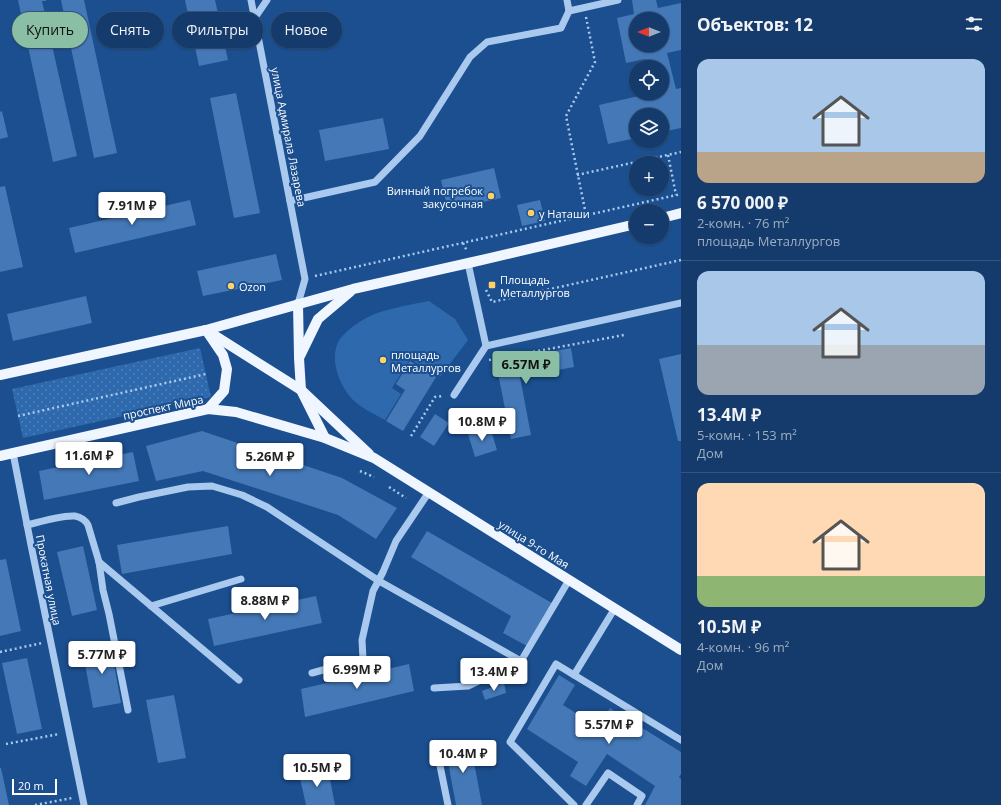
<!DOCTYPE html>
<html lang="ru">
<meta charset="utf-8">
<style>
:root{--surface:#143b6b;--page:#214673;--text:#f1f3f6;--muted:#9dadc1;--line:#33557e;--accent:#8abfa5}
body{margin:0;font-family:"Open Sans",sans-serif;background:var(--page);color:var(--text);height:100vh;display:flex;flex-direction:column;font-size:15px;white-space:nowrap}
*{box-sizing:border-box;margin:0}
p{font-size:13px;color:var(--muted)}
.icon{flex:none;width:22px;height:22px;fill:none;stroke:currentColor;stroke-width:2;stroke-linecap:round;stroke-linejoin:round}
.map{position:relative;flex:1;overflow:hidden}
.drawer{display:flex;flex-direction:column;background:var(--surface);width:320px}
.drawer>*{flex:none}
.banner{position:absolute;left:12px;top:12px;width:380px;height:36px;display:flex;gap:8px}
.needle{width:26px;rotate:270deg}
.controls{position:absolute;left:629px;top:12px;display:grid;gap:8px}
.controls a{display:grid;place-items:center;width:40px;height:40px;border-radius:50%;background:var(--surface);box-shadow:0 1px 3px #0004,0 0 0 1px var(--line);font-size:20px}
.scale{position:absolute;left:12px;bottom:10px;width:45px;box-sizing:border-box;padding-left:4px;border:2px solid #fff;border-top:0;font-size:11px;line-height:14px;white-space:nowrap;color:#fff;-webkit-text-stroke:3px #1b4f8f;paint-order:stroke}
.price{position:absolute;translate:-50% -34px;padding:0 9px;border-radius:4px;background:#fff;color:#222;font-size:13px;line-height:26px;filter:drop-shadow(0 1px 2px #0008)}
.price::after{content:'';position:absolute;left:50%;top:24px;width:12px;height:9px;margin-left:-6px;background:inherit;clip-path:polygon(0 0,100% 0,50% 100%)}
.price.selected{background:var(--accent);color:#111}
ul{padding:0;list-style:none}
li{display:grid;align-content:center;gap:8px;height:212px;padding:0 16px}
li+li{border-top:1px solid var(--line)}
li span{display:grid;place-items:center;height:124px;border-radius:12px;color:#555}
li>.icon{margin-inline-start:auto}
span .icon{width:72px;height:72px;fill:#fffc;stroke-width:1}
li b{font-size:17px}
h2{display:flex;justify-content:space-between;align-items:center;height:48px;padding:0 16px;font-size:17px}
.chip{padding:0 14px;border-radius:18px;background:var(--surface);box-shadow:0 1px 3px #0004,0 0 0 1px var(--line);font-size:14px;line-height:36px}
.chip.selected{background:var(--accent);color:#111}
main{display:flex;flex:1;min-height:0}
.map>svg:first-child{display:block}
.grass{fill:#2e69ad}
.park{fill:url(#park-dots)}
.building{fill:#4478b7;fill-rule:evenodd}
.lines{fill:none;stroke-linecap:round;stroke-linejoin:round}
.path{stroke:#a9c9ee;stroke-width:2.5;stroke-dasharray:2 3;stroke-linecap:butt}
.minor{stroke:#a9c9ee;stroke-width:7}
.major{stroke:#f0f6ff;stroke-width:10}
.poi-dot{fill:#ffd166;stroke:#1b4f8f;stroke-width:1.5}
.labels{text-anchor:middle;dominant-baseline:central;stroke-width:4;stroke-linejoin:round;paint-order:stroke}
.street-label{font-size:11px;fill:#fff;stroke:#1b4f8f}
.poi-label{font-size:11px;fill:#fff;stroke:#1b4f8f;text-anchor:start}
</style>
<main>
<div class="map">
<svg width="681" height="805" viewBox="0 0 681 805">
<defs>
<pattern id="park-dots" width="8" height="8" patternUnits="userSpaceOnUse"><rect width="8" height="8" fill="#2e69ad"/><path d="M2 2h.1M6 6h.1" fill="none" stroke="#4d80b9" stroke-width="1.8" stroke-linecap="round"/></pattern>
</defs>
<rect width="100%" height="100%" fill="#1b4f8f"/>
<!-- grass -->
<path class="grass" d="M429,301L455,319L468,340L440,377L410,359L392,388L401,394L385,420C374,414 361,408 352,399C339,384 328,357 340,339C347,330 357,323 366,318C383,309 409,305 429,301Z"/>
<!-- park -->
<path class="park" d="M200,348L211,397L23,438L12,389Z"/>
<!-- building -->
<g class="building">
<path d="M18,0H46V1H42L77,156L53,162Z"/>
<path d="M61,0H84L117,153L94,158Z"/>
<path d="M185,0H215L228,60L199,66Z"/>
<path d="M632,0H656L658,8L681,3V50L667,53L676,89L681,88V128L662,132V115H636V138L608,144L599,105L652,93H662V67H646L645,59L626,63L617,18L634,14ZM636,19H662V45H636Z"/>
<path d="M236,93L260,213L234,218L210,98Z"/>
<path d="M2,111L8,137L0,139V112Z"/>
<path d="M383,118L389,149L325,161L319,130Z"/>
<path d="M494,168L501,198L448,210L441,180Z"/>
<path d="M5,186L23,267L0,272V187Z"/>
<path d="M190,200L196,225L75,253L69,228Z"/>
<path d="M540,200L545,221L522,226L517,205Z"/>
<path d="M276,254L282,280L203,296L197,271Z"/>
<path d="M86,296L92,323L13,341L7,314Z"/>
<path d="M571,348L574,367L520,377L531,435L511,439L496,363Z"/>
<path d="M681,354V441H678L659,359Z"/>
<path d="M410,361L436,377L403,431L386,421L405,390L396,384Z"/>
<path d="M435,414L449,423L434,446L420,437Z"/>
<path d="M490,427L497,450L475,457L468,434Z"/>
<path d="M202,431L342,478L397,508L376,539L338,515L203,471L156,481L146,446Z"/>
<path d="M133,452L139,481L44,500L39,471Z"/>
<path d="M228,526L232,554L122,574L117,545Z"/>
<path d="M427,531L552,603L527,646L503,633L511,616L411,557Z"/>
<path d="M83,546L97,610L72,616L57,552Z"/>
<path d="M6,559L21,631L0,636V560Z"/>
<path d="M316,596L322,623L214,646L208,619Z"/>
<path d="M110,642L121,703L93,708L82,647Z"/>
<path d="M27,658L42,729L17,734L2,663Z"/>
<path d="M409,664L414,691L305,717L301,689Z"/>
<path d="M559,675L575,685L563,705L598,727L610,708L681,752V774L679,777L681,779V805H645L655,786L607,754L586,786L570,776L578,762L527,729Z"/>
<path d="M504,683L506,693L485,700L482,691Z"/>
<path d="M174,695L186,758L158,763L146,700Z"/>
<path d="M470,741L482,805H456L445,746Z"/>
<path d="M0,768H1L9,805H0Z"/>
<path d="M328,769L335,805H306L299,774Z"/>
</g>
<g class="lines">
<!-- path -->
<g class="path">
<path d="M586,17L595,62L566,116L586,215"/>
<path d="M668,155L676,195"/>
<path d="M577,175L681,152"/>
<path d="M463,243L467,251"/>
<path d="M315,276L681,194"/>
<path d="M486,290L492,302L681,260"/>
<path d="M489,360L624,335"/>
<path d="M18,416L206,374"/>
<path d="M411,436L435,397L443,396"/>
<path d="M360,471L374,477"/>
<path d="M389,487L406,498"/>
<path d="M0,652L42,643"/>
<path d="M6,744L59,734"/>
<path d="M35,805L72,798"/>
</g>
<!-- minor -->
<g class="minor">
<path d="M251,0L305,279L298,304"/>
<path d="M569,11L618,0"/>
<path d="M254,19L267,0"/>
<path d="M290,201L375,182L420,136L470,57L487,42L561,28L569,11L567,0"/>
<path d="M486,346L681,303"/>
<path d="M454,395L486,346L468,263"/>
<path d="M13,453L31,545L84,805"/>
<path d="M116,503L139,497L188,487L212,486L242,495L267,507L379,581L521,661L569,580"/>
<path d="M27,525C38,522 65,515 75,516C81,517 86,521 88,525L99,562L103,590L109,614L128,710"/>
<path d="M99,562L239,680"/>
<path d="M151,606L241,579"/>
<path d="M312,673L363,659L362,640L373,591L383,572L396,541L429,492"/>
<path d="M574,675L615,608"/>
<path d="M434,688L468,686L521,661"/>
<path d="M436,746L448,805"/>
<path d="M574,805L510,742L556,664L681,740"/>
<path d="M586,805L608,773L642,796L637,805"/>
</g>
<!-- major -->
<g class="major">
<path d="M662,218L681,213"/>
<path d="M298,304L299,356"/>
<path d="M206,330L301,390L369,454"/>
<path d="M0,375L206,330L353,289L473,262L636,224"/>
<path d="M208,409L224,391L227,369L223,355L208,333"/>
<path d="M325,438L301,390L299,358L318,319L350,292"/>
<path d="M0,456L208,409L236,412L325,438L374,458L681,650"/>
</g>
</g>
<!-- markers -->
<g class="poi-dot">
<circle cx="491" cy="196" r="4"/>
<circle cx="531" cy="213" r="4"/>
<rect x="488" y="281" width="8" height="8" rx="2"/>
<circle cx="231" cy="286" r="4"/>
<circle cx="383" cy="360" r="4"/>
</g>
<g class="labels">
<!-- street labels -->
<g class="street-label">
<text transform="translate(289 137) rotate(79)">улица Адмирала Лазарева</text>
<text transform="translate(163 407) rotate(-12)">проспект Мира</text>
<text transform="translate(534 544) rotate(32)">улица 9-го Мая</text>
<text transform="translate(49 580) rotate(79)">Прокатная улица</text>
</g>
<!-- poi labels -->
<g class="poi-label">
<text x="483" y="190" text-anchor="end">Винный погребок<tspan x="483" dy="13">закусочная</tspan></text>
<text x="539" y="213">у Наташи</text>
<text x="500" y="279">Площадь<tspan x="500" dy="13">Металлургов</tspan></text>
<text x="239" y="286">Ozon</text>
<text x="391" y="354">площадь<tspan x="391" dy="13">Металлургов</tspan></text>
</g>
</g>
</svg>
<div class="controls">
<a><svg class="needle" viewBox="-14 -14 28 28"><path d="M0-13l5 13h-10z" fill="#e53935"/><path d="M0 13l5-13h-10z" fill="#9dadc1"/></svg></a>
<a><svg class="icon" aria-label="locate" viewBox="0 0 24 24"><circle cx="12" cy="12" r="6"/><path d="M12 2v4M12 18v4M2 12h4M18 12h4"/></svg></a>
<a><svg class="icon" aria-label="layers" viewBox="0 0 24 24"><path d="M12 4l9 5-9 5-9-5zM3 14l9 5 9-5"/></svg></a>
<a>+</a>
<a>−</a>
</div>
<div class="scale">20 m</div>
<b class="price" style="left:132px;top:226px">7.91M ₽</b>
<b class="price selected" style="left:526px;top:385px">6.57M ₽</b>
<b class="price" style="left:482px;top:442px">10.8M ₽</b>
<b class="price" style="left:89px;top:476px">11.6M ₽</b>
<b class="price" style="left:270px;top:477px">5.26M ₽</b>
<b class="price" style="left:265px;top:621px">8.88M ₽</b>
<b class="price" style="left:102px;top:675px">5.77M ₽</b>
<b class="price" style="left:357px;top:690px">6.99M ₽</b>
<b class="price" style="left:494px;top:692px">13.4M ₽</b>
<b class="price" style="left:609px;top:745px">5.57M ₽</b>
<b class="price" style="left:463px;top:774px">10.4M ₽</b>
<b class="price" style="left:317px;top:788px">10.5M ₽</b>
<div class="banner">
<a class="chip selected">Купить</a>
<a class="chip">Снять</a>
<a class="chip">Фильтры</a>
<a class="chip">Новое</a>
</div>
</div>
<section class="drawer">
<h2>Объектов: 12<svg class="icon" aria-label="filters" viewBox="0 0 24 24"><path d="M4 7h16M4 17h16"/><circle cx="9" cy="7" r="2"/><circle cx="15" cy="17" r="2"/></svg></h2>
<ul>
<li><span style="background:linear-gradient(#a9c7e8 75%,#b9a48a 0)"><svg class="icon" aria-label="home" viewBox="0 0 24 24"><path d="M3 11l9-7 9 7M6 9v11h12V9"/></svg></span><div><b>6 570 000 ₽</b><p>2-комн. · 76 m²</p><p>площадь Металлургов</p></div></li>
<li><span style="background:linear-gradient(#a9c7e8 60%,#9aa5b1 0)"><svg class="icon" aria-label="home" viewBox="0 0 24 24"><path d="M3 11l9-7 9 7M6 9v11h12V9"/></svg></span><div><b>13.4M ₽</b><p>5-комн. · 153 m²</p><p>Дом</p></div></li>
<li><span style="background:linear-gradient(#ffd9b3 75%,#8fb573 0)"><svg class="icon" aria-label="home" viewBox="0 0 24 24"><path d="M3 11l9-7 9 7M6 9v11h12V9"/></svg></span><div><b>10.5M ₽</b><p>4-комн. · 96 m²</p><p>Дом</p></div></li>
</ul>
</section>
</main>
